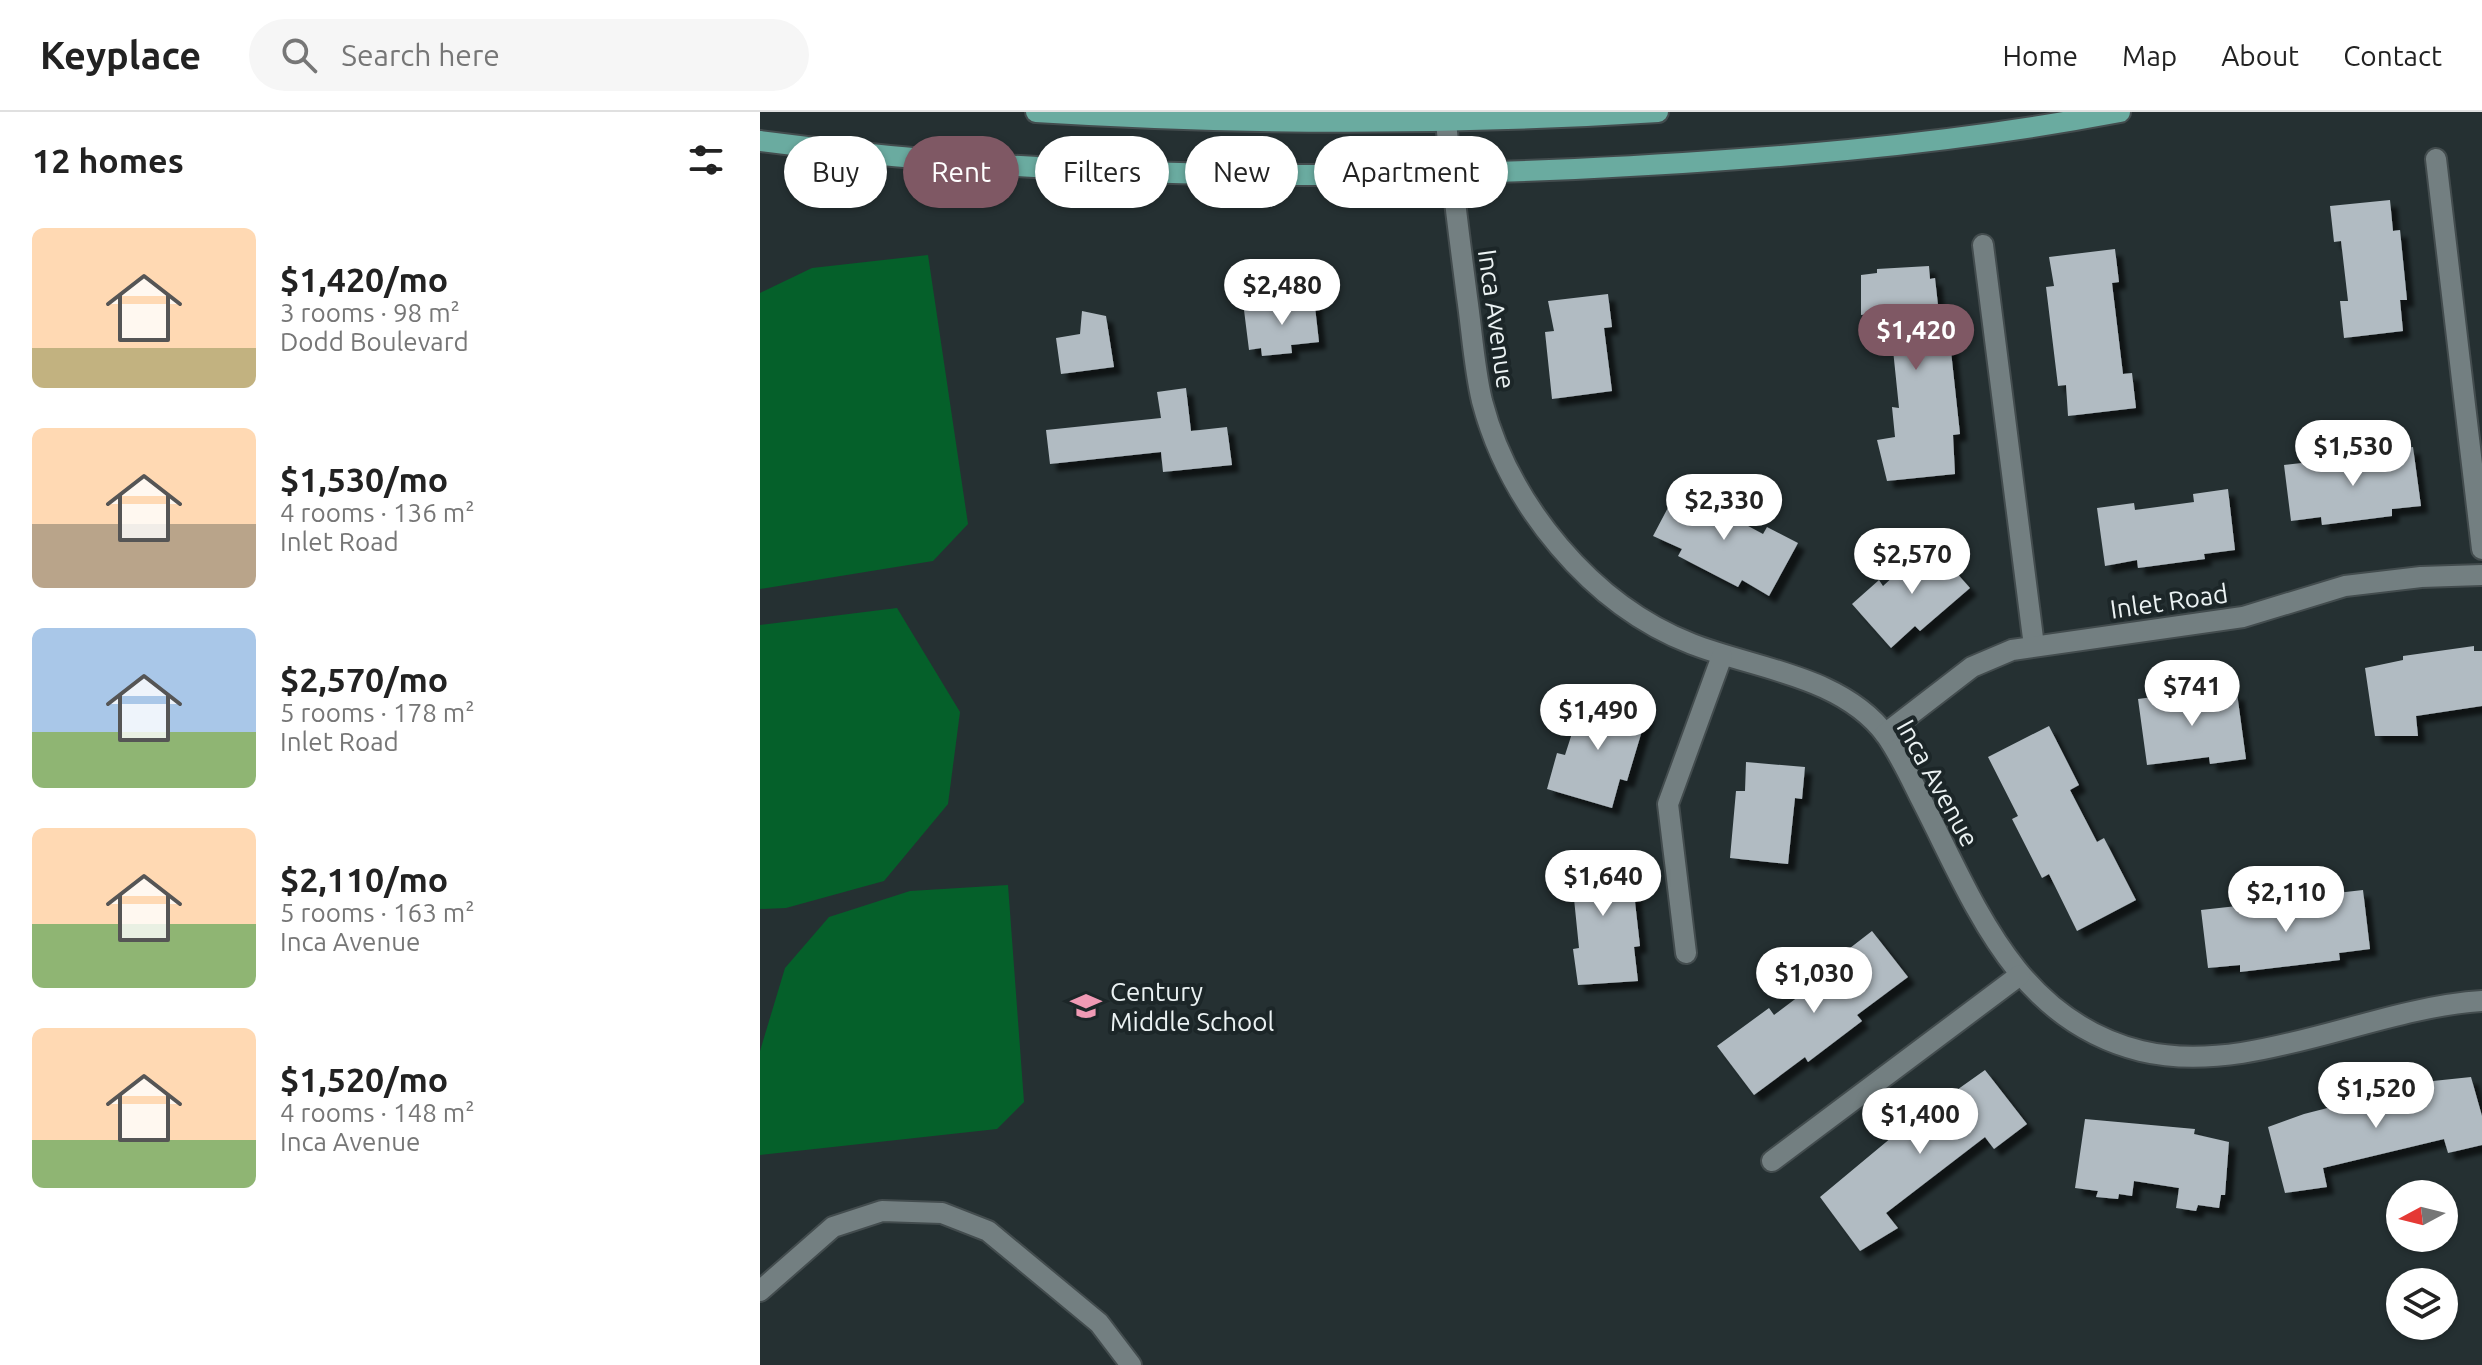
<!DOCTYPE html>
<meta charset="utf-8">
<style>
:root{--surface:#fff;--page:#f6f6f6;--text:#222;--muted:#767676;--line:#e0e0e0;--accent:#7f5864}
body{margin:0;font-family:Ubuntu,sans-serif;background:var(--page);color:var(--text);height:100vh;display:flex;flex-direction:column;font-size:30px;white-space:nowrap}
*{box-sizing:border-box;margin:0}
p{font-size:26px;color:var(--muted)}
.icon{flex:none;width:44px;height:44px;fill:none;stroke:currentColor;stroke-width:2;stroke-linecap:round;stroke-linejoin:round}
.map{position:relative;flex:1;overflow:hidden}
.side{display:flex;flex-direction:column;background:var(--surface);width:760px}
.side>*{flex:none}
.hud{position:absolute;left:24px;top:24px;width:760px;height:72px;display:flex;gap:16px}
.needle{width:52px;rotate:263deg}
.buttons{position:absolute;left:1626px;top:1068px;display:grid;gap:16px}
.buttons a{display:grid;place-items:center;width:72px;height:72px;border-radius:50%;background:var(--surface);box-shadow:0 2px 6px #0004;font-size:40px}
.price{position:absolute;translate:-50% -68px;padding:0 18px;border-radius:28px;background:#fff;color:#222;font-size:26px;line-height:52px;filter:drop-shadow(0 2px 4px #0008)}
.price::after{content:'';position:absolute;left:50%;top:48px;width:24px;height:18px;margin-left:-12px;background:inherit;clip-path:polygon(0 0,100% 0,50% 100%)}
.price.active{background:var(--accent);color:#fff}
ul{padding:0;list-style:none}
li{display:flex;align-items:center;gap:24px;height:200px;padding:0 32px}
li span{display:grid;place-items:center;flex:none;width:224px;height:160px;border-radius:12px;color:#555}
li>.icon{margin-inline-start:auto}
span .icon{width:96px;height:96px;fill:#fffc;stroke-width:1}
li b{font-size:34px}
h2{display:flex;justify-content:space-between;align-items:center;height:96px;padding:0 32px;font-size:34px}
.pill{padding:0 28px;border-radius:36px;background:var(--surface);box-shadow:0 2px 6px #0004;font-size:28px;line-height:72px}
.pill.active{background:var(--accent);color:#fff}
header{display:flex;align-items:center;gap:48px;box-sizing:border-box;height:112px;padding:0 40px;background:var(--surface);border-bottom:2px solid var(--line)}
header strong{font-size:38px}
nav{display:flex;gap:44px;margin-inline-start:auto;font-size:28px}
.search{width:560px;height:72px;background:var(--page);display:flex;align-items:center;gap:20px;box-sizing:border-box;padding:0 28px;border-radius:44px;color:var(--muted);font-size:30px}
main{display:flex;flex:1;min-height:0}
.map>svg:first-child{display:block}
.green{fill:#05602a}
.building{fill:#b1bbc2;filter:url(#shadow)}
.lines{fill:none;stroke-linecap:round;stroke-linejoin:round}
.minor-casing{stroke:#434c4e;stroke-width:24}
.major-casing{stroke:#434c4e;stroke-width:24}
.minor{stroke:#737f81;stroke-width:20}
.major{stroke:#6aaba0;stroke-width:20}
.labels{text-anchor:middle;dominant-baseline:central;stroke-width:8;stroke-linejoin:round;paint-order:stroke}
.street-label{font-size:26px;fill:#ebf2f3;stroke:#1c2628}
.poi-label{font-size:26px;fill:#ebf2f3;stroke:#1c2628;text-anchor:start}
</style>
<header>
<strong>Keyplace</strong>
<div class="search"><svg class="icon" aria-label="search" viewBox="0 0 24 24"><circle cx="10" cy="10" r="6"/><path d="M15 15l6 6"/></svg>Search here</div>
<nav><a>Home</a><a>Map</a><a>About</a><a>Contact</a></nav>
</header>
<main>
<section class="side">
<h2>12 homes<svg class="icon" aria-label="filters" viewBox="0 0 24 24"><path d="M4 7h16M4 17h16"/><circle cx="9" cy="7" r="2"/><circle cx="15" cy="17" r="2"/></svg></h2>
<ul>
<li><span style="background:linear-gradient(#ffd9b3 75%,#c2b280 0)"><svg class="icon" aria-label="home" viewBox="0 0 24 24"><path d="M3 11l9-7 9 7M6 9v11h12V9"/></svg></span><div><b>$1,420/mo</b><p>3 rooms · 98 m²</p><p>Dodd Boulevard</p></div></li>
<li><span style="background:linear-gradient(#ffd9b3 60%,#b9a48a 0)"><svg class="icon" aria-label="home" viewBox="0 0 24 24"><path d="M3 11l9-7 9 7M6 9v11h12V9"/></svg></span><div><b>$1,530/mo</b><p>4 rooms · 136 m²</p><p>Inlet Road</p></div></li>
<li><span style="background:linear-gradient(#a9c7e8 65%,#8fb573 0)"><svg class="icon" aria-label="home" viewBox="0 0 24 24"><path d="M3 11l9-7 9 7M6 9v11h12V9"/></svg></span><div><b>$2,570/mo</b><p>5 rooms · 178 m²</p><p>Inlet Road</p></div></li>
<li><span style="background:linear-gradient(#ffd9b3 60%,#8fb573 0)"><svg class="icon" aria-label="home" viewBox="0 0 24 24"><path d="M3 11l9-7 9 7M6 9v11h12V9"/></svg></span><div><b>$2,110/mo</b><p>5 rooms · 163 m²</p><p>Inca Avenue</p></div></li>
<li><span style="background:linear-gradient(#ffd9b3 70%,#8fb573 0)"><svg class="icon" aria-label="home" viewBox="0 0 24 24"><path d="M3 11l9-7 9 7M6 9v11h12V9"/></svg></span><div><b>$1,520/mo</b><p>4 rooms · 148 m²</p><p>Inca Avenue</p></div></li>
</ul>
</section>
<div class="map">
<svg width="1722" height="1253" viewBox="0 0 1722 1253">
<defs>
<filter id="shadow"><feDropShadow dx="7" dy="7" stdDeviation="2" flood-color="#0009"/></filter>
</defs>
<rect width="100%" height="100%" fill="#253032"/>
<!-- green -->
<g class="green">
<path d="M168,143L208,412L173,449L0,477V181L52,156Z"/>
<path d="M137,496L200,600L188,692L124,769L26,796L0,797V513Z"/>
<path d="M248,773L264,990L237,1017L0,1043V939L25,856L69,805L150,779Z"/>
</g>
<!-- building -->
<g class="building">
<path d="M1630,88L1633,119L1640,118L1647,188H1640L1643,219L1584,226L1580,189H1588L1581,129L1574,130L1570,94Z"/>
<path d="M1355,137L1359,170L1352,171L1363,262L1372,261L1376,296L1308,304L1306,273L1298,274L1286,175L1294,174L1289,145Z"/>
<path d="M1169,154L1170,167L1175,166L1178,193H1186L1200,322L1193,323L1195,362L1127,369L1117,328L1135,325L1132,295L1139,296L1132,228L1122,229L1119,201L1101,203V163L1117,161V157Z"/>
<path d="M848,182L852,215L844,216L852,279L792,287L785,220L794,219L788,189Z"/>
<path d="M554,186L559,230L531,233L532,241L502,244L501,236L489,238L484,198Z"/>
<path d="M322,199L346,204L354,255L301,262L296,226L320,222Z"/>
<path d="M426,276L431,319L467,315L472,353L403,360L401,340L290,352L286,318L401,306L397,280Z"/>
<path d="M1653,335L1661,394L1632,397V404L1562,413L1561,405L1531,409L1524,353L1559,349L1560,354L1619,346L1618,339Z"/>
<path d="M921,371L954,388L951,394L1003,422L1007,415L1038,431L1009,484L982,468L978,475L918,444L922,437L893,424Z"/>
<path d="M1468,377L1475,438L1444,442L1445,447L1378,456L1377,448L1345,454L1337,396L1374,391L1375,398L1434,390L1433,382Z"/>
<path d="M1170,431L1210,476L1160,519L1155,514L1131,536L1092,492L1119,468L1123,474Z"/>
<path d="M1714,534V539H1722V594L1656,604L1658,624H1615L1605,556L1643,548V544Z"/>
<path d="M1444,578L1445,585L1477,581L1486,647L1450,652L1449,645L1387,653L1378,587Z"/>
<path d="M824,584L887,602L867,669L860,667L852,696L787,677L797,641L805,643Z"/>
<path d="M1289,614L1319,673L1310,678L1337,730L1344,726L1376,788L1317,819L1289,762L1282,766L1252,707L1258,704L1228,645Z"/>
<path d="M986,650L1045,655L1042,687L1035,686L1028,752L970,746L976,679H985Z"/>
<path d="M862,738L865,764L872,763L880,834L874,835L878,869L818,873L813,837L819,836L813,777L805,778L801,745Z"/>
<path d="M1603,778L1610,837L1579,841L1580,848L1480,860V853L1448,856L1441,798L1477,794L1478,801L1569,790L1568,782Z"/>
<path d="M1112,819L1148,865L1097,903L1102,909L1048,950L1045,945L994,983L957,934L1009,896L1014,903L1063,866L1059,860Z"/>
<path d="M1225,958L1267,1012L1234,1037L1225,1025L1126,1101L1138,1116L1100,1139L1060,1085L1191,976L1194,980Z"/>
<path d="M1711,965L1722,1004V1033L1688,1041L1684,1027L1563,1056L1567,1075L1525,1081L1508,1015L1544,1002L1673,969Z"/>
<path d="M1325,1007L1435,1017L1434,1022L1469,1030L1465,1083H1461L1459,1096L1438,1093L1436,1099L1416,1096L1419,1076L1374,1069L1372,1084L1359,1082L1358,1087L1336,1085L1338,1079L1315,1076Z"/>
</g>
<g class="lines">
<!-- minor casing -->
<g class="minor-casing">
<g id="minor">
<path d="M685,0C691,62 699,123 707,185C712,219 714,255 722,289C749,392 831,493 932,532C996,557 1082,564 1126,623C1140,643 1150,665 1161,687C1214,790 1255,908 1381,939C1489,965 1610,896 1722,889"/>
<path d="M1676,47L1722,437"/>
<path d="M1223,133L1274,534"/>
<path d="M1125,622L1212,555L1252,538L1483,505L1585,474L1661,465L1722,463"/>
<path d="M926,841L908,692L962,544"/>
<path d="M1012,1049L1260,863"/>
<path d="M0,1179L73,1115L122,1099L182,1101L228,1119L339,1211L371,1253"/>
</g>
</g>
<!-- major casing -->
<g class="major-casing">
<g id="major">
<path d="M276,0C484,13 691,13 898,0"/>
<path d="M0,29C269,65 544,69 815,57C998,48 1181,34 1360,0"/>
</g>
</g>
<!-- minor -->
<use href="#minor" class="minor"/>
<!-- major -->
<use href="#major" class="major"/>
</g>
<!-- icons -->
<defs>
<g id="school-bare" transform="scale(2.4)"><path d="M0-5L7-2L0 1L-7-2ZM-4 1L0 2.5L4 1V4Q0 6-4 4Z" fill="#f09ab5" stroke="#1c2628" stroke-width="2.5" paint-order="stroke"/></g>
</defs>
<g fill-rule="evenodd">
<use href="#school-bare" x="326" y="894"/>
</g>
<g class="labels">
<!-- street labels -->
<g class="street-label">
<text transform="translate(737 207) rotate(82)">Inca Avenue</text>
<text transform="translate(1409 489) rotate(-8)">Inlet Road</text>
<text transform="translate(1178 671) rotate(61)">Inca Avenue</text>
</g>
<!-- poi labels -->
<g class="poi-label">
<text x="350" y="879">Century<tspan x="350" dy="30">Middle School</tspan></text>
</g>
</g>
</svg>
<div class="buttons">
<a><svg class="needle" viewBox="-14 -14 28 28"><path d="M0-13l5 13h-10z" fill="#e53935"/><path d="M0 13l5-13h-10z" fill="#767676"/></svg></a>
<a><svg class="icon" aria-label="layers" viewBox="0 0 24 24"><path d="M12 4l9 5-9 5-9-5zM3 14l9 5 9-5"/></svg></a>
</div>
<b class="price" style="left:522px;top:215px">$2,480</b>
<b class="price active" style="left:1156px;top:260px">$1,420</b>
<b class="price" style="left:1593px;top:376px">$1,530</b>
<b class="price" style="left:964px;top:430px">$2,330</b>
<b class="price" style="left:1152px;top:484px">$2,570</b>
<b class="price" style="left:1432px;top:616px">$741</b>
<b class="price" style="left:838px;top:640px">$1,490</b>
<b class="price" style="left:843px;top:806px">$1,640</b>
<b class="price" style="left:1526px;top:822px">$2,110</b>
<b class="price" style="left:1054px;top:903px">$1,030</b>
<b class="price" style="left:1616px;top:1018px">$1,520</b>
<b class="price" style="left:1160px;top:1044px">$1,400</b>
<div class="hud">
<a class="pill">Buy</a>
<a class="pill active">Rent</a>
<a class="pill">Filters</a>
<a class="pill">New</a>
<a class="pill">Apartment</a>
</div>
</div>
</main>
